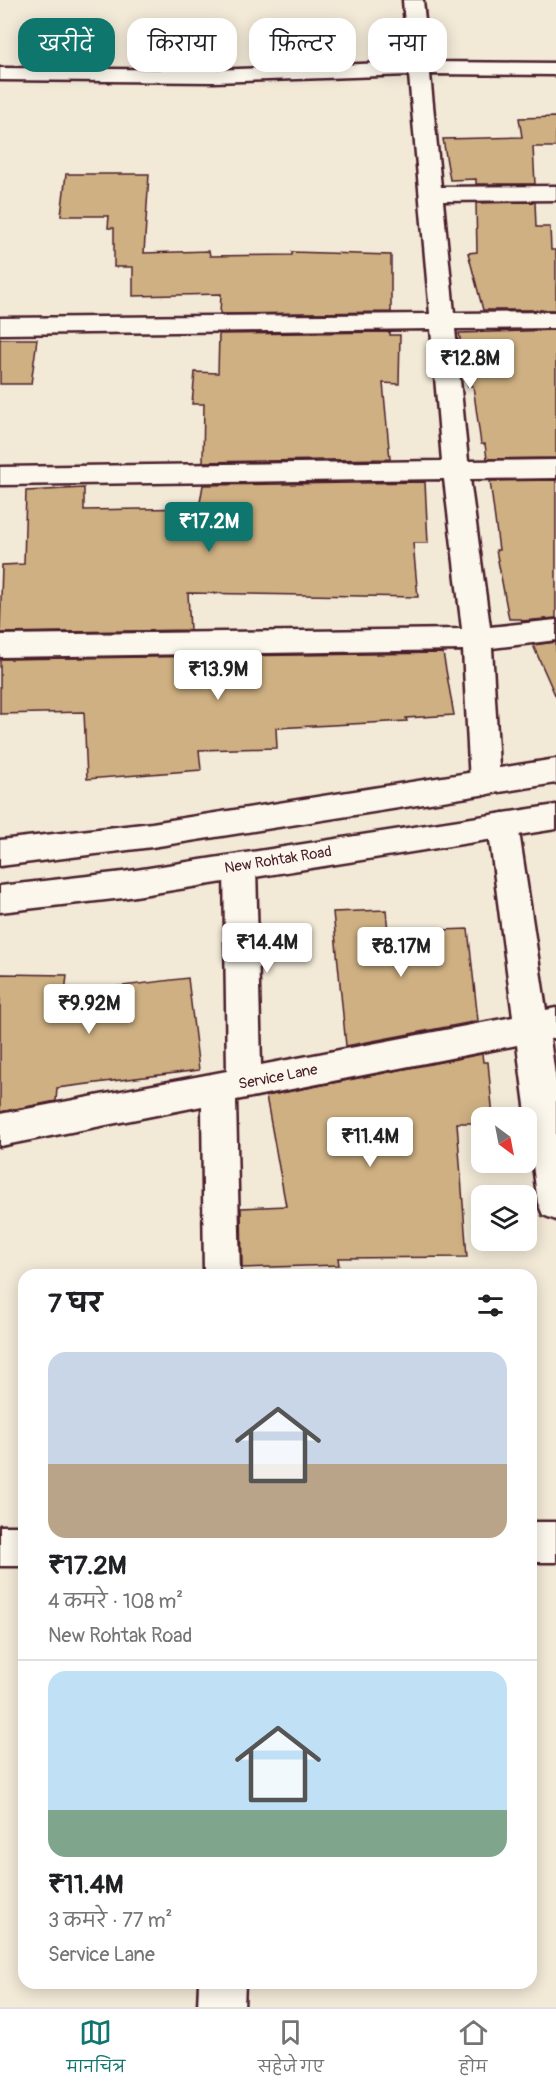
<!DOCTYPE html>
<html lang="hi">
<meta charset="utf-8">
<style>
:root{--surface:#fff;--page:#f2f2f2;--text:#202124;--muted:#757577;--line:#e0e0e0;--accent:#0f766e}
body{margin:0;font-family:Pangolin,"Playpen Sans Deva",sans-serif;background:var(--page);color:var(--text);height:100vh;display:flex;flex-direction:column;font-size:22px;white-space:nowrap}
*{box-sizing:border-box;margin:0}
p{font-size:20px;color:var(--muted)}
.icon{flex:none;width:33px;height:33px;fill:none;stroke:currentColor;stroke-width:2;stroke-linecap:round;stroke-linejoin:round}
.map{position:relative;flex:1;overflow:hidden}
.sheet{position:absolute;left:18px;top:1269px;width:519px;height:720px;display:flex;flex-direction:column;background:var(--surface);border-radius:18px;box-shadow:0 3px 15px #0003}
.sheet>*{flex:none}
.hud{position:absolute;left:18px;top:18px;width:520px;height:54px;display:flex;gap:12px}
.needle{width:39px;rotate:148deg}
.buttons{position:absolute;left:471px;top:1107px;display:grid;gap:12px}
.buttons a{display:grid;place-items:center;width:66px;height:66px;border-radius:12px;background:var(--surface);box-shadow:0 3px 15px #0003;font-size:30px}
.price{position:absolute;translate:-50% -51px;padding:0 14px;border-radius:6px;background:#fff;color:#222;font-size:20px;line-height:39px;filter:drop-shadow(0 2px 3px #0008)}
.price::after{content:'';position:absolute;left:50%;top:36px;width:18px;height:14px;margin-left:-9px;background:inherit;clip-path:polygon(0 0,100% 0,50% 100%)}
.price.selected{background:var(--accent);color:#fff}
ul{padding:0;list-style:none}
li{display:grid;align-content:center;gap:12px;height:318px;padding:0 30px}
li+li{border-top:2px solid var(--line)}
li span{display:grid;place-items:center;height:186px;border-radius:18px;color:#555}
li>.icon{margin-inline-start:auto}
span .icon{width:108px;height:108px;fill:#fffc;stroke-width:1}
li b{font-size:26px}
h2{display:flex;justify-content:space-between;align-items:center;height:72px;padding:0 30px;font-size:26px}
.chip{padding:0 21px;border-radius:18px;background:var(--surface);box-shadow:0 3px 15px #0003;font-size:21px;line-height:54px}
.chip.selected{background:var(--accent);color:#fff}
.tabs{display:flex;justify-content:space-around;align-items:center;height:84px;border-top:2px solid var(--line);background:var(--surface);font-size:16px;color:var(--muted)}
.tabs a{display:grid;justify-items:center;gap:3px}
.tabs .selected{color:var(--accent)}
.map>svg:first-child{display:block}
.building{fill:#ceb082;stroke:#4a1f2b;stroke-width:1.5}
.lines{fill:none;stroke-linecap:round;stroke-linejoin:round}
.minor-casing{stroke:#4a1f2b;stroke-width:5}
.major-casing{stroke:#4a1f2b;stroke-width:5}
.minor{fill:#fbf7ec;fill-rule:evenodd}
.major{fill:#fbf7ec;fill-rule:evenodd}
.labels{text-anchor:middle;dominant-baseline:central;stroke-width:5;stroke-linejoin:round;paint-order:stroke}
.street-label{font-size:15px;fill:#4a1f2b;stroke:#fbf7ec}
</style>
<div class="map">
<svg width="556" height="2007" viewBox="0 0 556 2007">
<rect width="100%" height="100%" fill="#f2e9d7"/>
<filter id="ink" filterUnits="userSpaceOnUse"><feTurbulence type="fractalNoise" baseFrequency=".0167" numOctaves="2"/><feDisplacementMap in="SourceGraphic" scale="12" xChannelSelector="R" yChannelSelector="G"/><feConvolveMatrix kernelMatrix="1 2 1 2 8 2 1 2 1" color-interpolation-filters="sRGB"/></filter>
<g filter="url(#ink)">
<!-- building -->
<g class="building">
<path d="M556,117V147H533L535,184H476V179L450,180L443,139L522,137L519,118Z"/>
<path d="M66,174H149L144,253L209,251L210,256L292,255V252L391,255V312L220,314L221,294L133,296V267H114V228H108L109,216H61Z"/>
<path d="M535,202L536,227H550L551,250H556V310H483L468,253L477,252L476,203Z"/>
<path d="M556,330V458L487,459L485,444H481L473,386H468L459,333Z"/>
<path d="M390,332V335H400L399,384L383,383L390,459L203,462L204,404H192L195,372L218,373L219,334Z"/>
<path d="M0,339H37L31,384H0Z"/>
<path d="M556,480V618L522,621L521,619H509L496,550H499L490,481Z"/>
<path d="M425,482L428,543H413L418,597L188,593L190,630L0,633L2,565L24,564L26,491L84,488V510L199,508L203,485Z"/>
<path d="M556,642V697L533,645Z"/>
<path d="M443,653L454,715L406,718L407,721L276,728L277,748L199,750L201,770L87,779L84,712L0,714V659Z"/>
<path d="M386,910L388,932L468,929L478,1021L346,1046L333,912Z"/>
<path d="M0,974L67,975L65,993L188,978L199,1070L57,1088L56,1101L0,1112Z"/>
<path d="M482,1054L483,1062H488L493,1118H482V1123H457L467,1257L338,1258L339,1265L242,1268L241,1208L286,1206L266,1096Z"/>
</g>
<g class="lines">
<!-- minor casing -->
<g class="minor-casing">
<g id="minor">
<path d="M403,0H423L429,62L556,63V75L430,74L441,187L556,186V200L443,201L454,313L556,312V328L455,329L468,461L556,460V478L470,479L490,627L556,620V640L492,648L500,783L496,791L485,795L474,791L470,783L463,650L0,657V635L462,629L444,479L0,485V467L442,461L431,329L0,334V318L430,314L409,75L214,82L0,80V68L214,70L408,62Z"/>
<path d="M503,813L514,816L518,825L546,1010L556,1008V1038L550,1039L556,1082V1220L543,1215L538,1203L517,1045L236,1100L240,1275H204L202,1106L0,1146V1114L227,1071L224,867L229,858L240,854L251,858L256,867L261,1065L513,1017L488,825L492,816Z"/>
<rect x="531" y="1522" width="25" height="40"/>
<rect x="0" y="1526" width="24" height="40"/>
<path d="M199,1983H245L244,2007H198Z"/>
</g>
</g>
<!-- major casing -->
<g class="major-casing">
<g id="major">
<path d="M556,759V783L152,847L0,866V840L152,823Z"/>
<path d="M556,805V829L123,898L0,912V886L123,872Z"/>
</g>
</g>
<!-- minor -->
<use href="#minor" class="minor"/>
<!-- major -->
<use href="#major" class="major"/>
</g>
</g>
<g class="labels">
<!-- street labels -->
<g class="street-label">
<text transform="translate(278 860) rotate(-9)">New Rohtak Road</text>
<text transform="translate(278 1077) rotate(-11)">Service Lane</text>
</g>
</g>
</svg>
<div class="buttons">
<a><svg class="needle" viewBox="-14 -14 28 28"><path d="M0-13l5 13h-10z" fill="#e53935"/><path d="M0 13l5-13h-10z" fill="#757577"/></svg></a>
<a><svg class="icon" aria-label="layers" viewBox="0 0 24 24"><path d="M12 4l9 5-9 5-9-5zM3 14l9 5 9-5"/></svg></a>
</div>
<b class="price" style="left:470px;top:390px">₹12.8M</b>
<b class="price selected" style="left:209px;top:553px">₹17.2M</b>
<b class="price" style="left:218px;top:701px">₹13.9M</b>
<b class="price" style="left:267px;top:974px">₹14.4M</b>
<b class="price" style="left:401px;top:978px">₹8.17M</b>
<b class="price" style="left:89px;top:1035px">₹9.92M</b>
<b class="price" style="left:370px;top:1168px">₹11.4M</b>
<div class="hud">
<a class="chip selected">खरीदें</a>
<a class="chip">किराया</a>
<a class="chip">फ़िल्टर</a>
<a class="chip">नया</a>
</div>
<section class="sheet">
<h2>7 घर<svg class="icon" aria-label="filters" viewBox="0 0 24 24"><path d="M4 7h16M4 17h16"/><circle cx="9" cy="7" r="2"/><circle cx="15" cy="17" r="2"/></svg></h2>
<ul>
<li><span style="background:linear-gradient(#c9d6e8 60%,#b9a48a 0)"><svg class="icon" aria-label="home" viewBox="0 0 24 24"><path d="M3 11l9-7 9 7M6 9v11h12V9"/></svg></span><div><b>₹17.2M</b><p>4 कमरे · 108 m²</p><p>New Rohtak Road</p></div></li>
<li><span style="background:linear-gradient(#bfe0f5 75%,#7fa58c 0)"><svg class="icon" aria-label="home" viewBox="0 0 24 24"><path d="M3 11l9-7 9 7M6 9v11h12V9"/></svg></span><div><b>₹11.4M</b><p>3 कमरे · 77 m²</p><p>Service Lane</p></div></li>
</ul>
</section>
</div>
<nav class="tabs">
<a class="selected"><svg class="icon" aria-label="map" viewBox="0 0 24 24"><path d="M3 6l6-2 6 2 6-2v14l-6 2-6-2-6 2zM9 4v14M15 6v14"/></svg>मानचित्र</a>
<a><svg class="icon" aria-label="saved" viewBox="0 0 24 24"><path d="M7 4h10v16l-5-4-5 4z"/></svg>सहेजे गए</a>
<a><svg class="icon" aria-label="home" viewBox="0 0 24 24"><path d="M3 11l9-7 9 7M6 9v11h12V9"/></svg>होम</a>
</nav>
